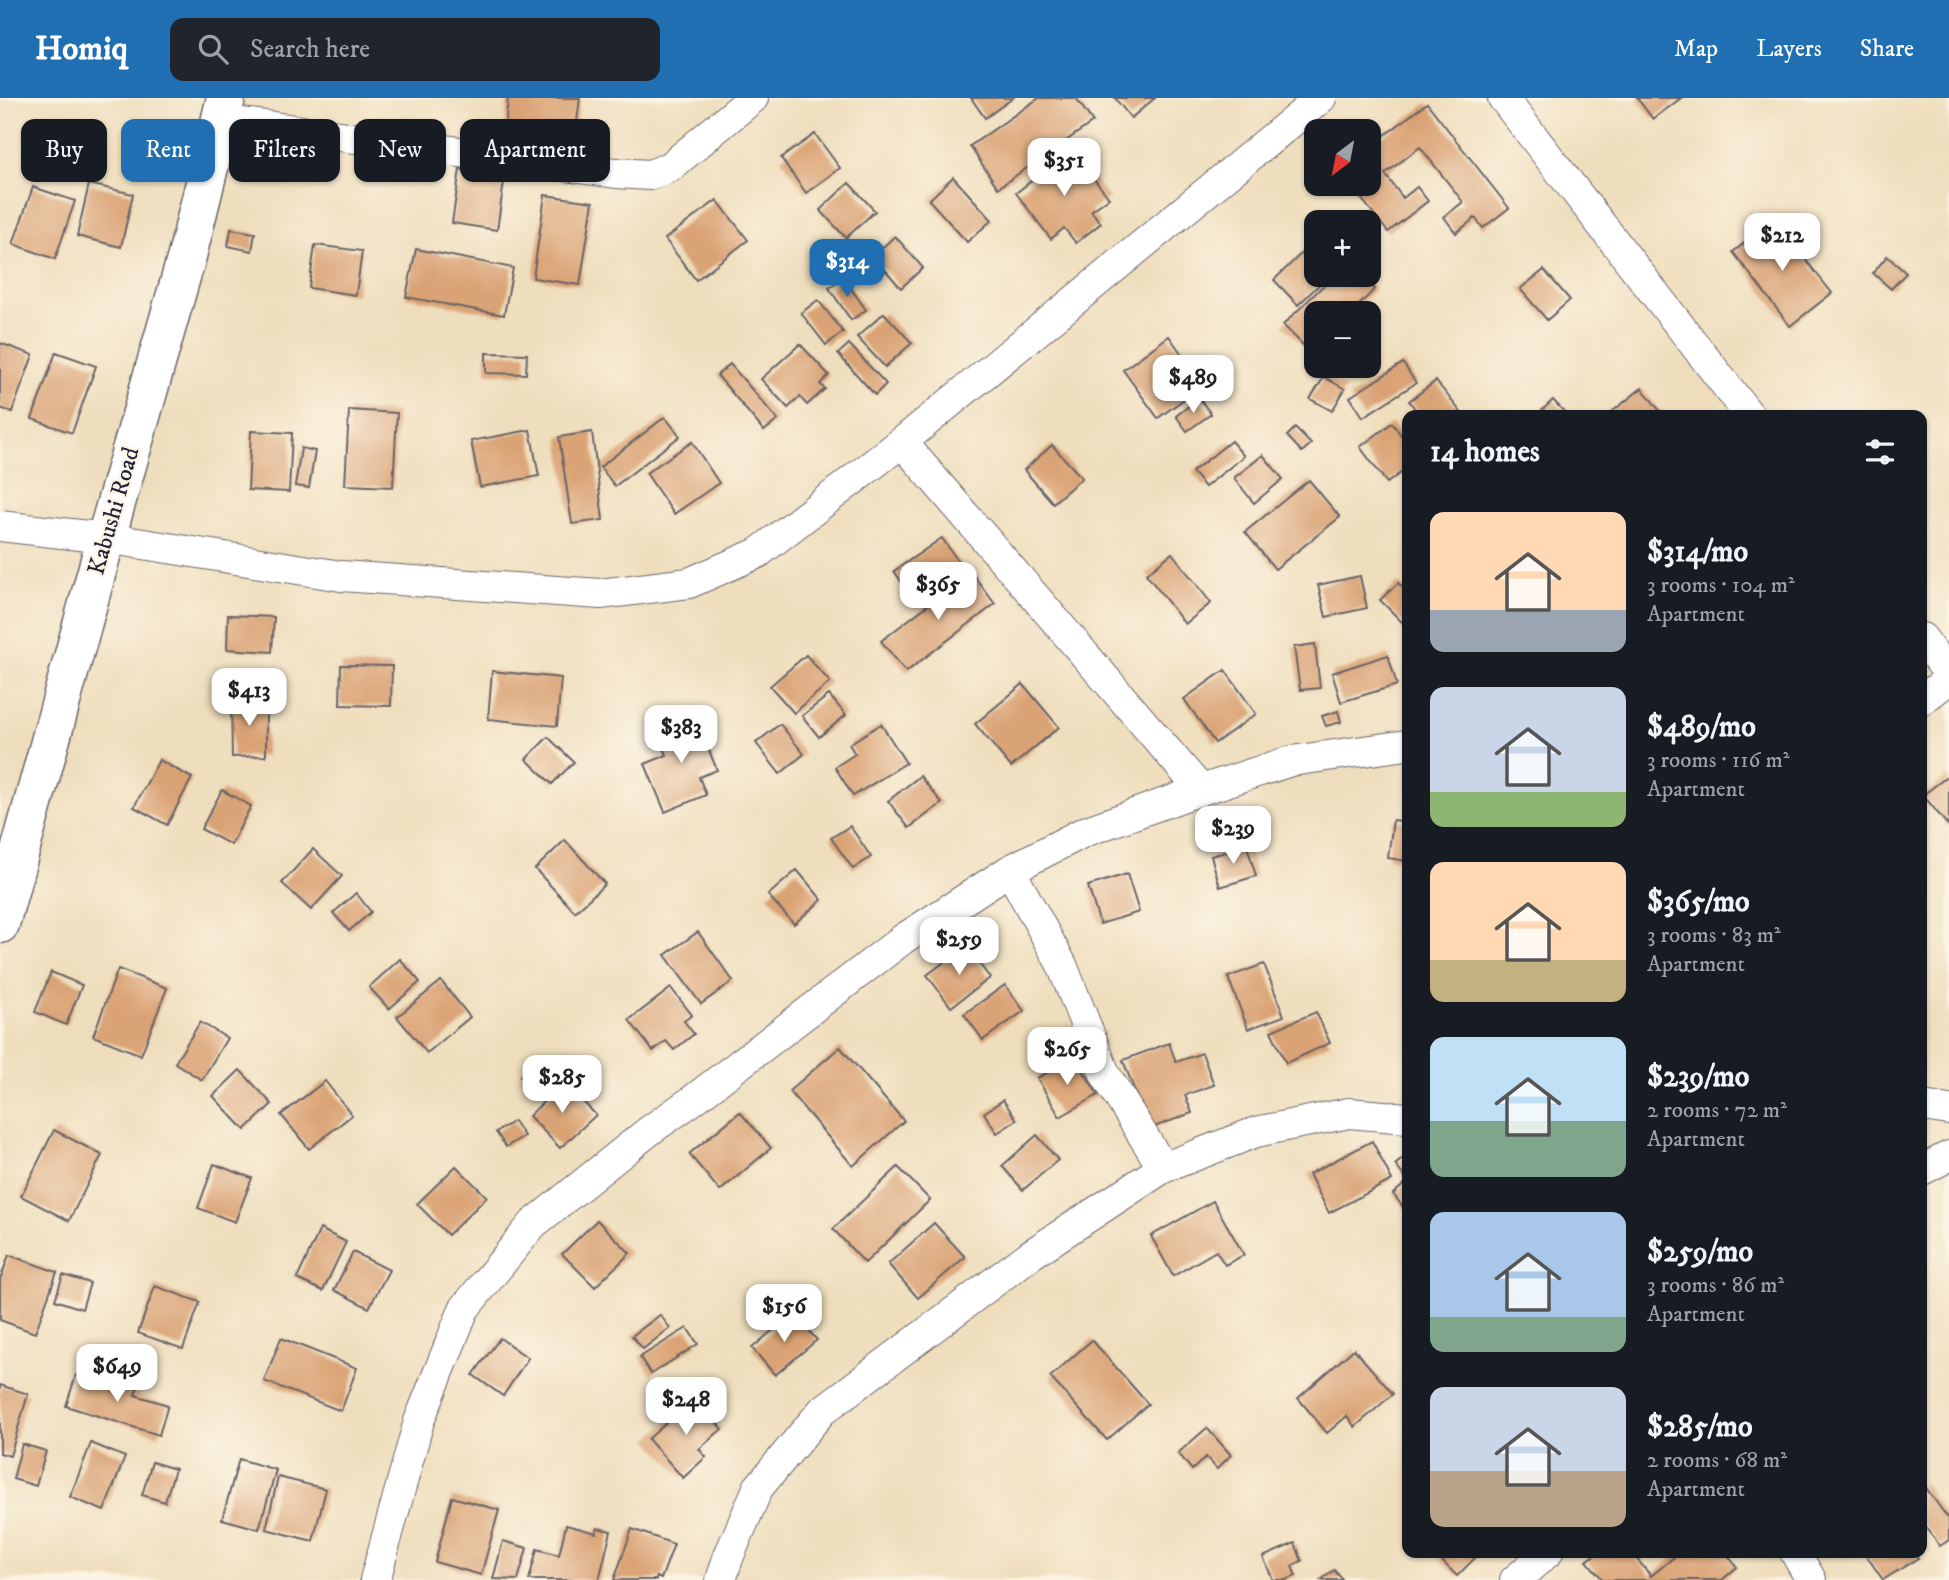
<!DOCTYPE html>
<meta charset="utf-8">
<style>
:root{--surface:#171b24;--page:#20242c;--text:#f1f3f6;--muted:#9ea1a6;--accent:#1f6fb2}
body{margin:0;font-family:"IM FELL DW Pica",serif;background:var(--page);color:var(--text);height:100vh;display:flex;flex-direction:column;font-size:26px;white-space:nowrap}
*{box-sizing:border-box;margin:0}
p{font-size:23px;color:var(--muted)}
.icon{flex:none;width:38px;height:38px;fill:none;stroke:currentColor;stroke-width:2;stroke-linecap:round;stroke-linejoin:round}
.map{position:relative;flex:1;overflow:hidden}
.panel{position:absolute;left:1402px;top:312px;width:525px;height:1148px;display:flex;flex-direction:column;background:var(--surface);border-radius:14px;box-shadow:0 2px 5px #0004}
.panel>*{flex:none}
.hud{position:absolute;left:21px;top:21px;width:665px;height:63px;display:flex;gap:14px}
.needle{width:46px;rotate:212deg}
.controls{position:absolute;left:1304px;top:21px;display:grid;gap:14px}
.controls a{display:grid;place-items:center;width:77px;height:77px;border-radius:14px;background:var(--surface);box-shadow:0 2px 5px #0004;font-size:35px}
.price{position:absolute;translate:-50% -60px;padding:0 16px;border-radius:14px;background:#fff;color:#222;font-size:23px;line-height:46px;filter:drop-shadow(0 2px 4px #0008)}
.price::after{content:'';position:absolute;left:50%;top:42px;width:21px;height:16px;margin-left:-10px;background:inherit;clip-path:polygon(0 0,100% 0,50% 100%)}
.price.current{background:var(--accent);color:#fff}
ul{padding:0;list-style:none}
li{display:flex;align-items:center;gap:21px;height:175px;padding:0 28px}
li span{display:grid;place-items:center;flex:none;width:196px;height:140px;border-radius:14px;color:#555}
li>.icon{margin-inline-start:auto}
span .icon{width:84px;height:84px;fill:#fffc;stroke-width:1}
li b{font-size:30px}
h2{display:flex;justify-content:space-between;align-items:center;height:84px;padding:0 28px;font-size:30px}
.chip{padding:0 24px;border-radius:14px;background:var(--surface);box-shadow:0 2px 5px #0004;font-size:24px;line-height:63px}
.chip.current{background:var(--accent);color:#fff}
header{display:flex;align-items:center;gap:42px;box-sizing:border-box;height:98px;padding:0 35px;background:var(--accent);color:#fff}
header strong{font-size:33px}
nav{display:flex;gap:38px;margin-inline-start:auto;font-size:24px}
.search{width:490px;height:63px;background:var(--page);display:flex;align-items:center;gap:18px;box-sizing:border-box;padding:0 24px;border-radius:14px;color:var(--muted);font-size:26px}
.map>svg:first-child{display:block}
.building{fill:#daa374}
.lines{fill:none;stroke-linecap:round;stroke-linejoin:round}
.street-casing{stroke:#6a6468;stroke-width:32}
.secondary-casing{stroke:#6a6468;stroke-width:41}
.street{stroke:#fff;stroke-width:30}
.secondary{stroke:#fff;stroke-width:38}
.labels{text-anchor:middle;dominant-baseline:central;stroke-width:5;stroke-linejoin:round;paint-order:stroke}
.street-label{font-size:24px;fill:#22223b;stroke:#fcf5e5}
</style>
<header>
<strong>Homiq</strong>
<div class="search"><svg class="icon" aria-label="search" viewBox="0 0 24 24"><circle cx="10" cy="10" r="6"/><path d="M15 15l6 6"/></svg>Search here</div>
<nav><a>Map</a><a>Layers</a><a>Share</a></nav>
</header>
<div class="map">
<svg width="1949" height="1482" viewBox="0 0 1949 1482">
<rect width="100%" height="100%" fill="#fcf5e5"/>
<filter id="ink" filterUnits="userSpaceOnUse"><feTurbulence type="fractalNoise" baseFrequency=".0143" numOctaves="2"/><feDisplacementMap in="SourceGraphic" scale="14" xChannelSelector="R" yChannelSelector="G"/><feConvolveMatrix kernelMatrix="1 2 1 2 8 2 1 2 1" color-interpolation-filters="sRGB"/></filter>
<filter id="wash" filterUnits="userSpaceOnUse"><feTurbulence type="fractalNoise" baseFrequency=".00686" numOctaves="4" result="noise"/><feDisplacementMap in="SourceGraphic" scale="28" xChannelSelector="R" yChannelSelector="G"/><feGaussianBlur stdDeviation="1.57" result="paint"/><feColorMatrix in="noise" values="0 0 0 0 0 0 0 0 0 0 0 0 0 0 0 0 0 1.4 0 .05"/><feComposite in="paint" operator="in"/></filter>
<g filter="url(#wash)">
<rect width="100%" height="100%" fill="#efdebd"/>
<g id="blocks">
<!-- building -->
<g class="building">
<path d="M508,0H580L575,40L505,32Z"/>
<path d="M971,0H1013L985,20Z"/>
<path d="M1039,0H1076L1093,24L998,90L970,48Z"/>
<path d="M1115,0H1155L1131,20Z"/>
<path d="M1637,0H1681L1653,21Z"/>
<path d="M1427,5L1509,110L1483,130L1475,120L1456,135L1444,119L1463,104L1420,49L1385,76L1403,100L1417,89L1428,103L1388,134L1350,86H1368V50Z"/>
<path d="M815,36L840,70L806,95L781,60Z"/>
<path d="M1071,52L1109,100L1091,113L1101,125L1076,145L1064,130L1051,141L1016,95Z"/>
<path d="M460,71L505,77L497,132L452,125Z"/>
<path d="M953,79L992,122L967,144L929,102Z"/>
<path d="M849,85L875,113L846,140L820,112Z"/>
<path d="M89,86L133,96L121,149L77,138Z"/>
<path d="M33,89L75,103L55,161L13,146Z"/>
<path d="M545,97L593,104L580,187L533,180Z"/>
<path d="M717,102L748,142L696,182L665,141Z"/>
<path d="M1774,122L1832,195L1790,228L1733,154Z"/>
<path d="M231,131L255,135L252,153L228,148Z"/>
<path d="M895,138L923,170L901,190L873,158Z"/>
<path d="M1313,144L1316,147V177H1329L1298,207L1274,182Z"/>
<path d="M315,147L362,153L356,197L309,190Z"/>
<path d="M416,151L513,170L504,217L406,199Z"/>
<path d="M1887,158L1906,175L1891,191L1873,175Z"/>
<path d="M1544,172L1570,202L1547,222L1520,191Z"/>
<path d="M1334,177H1361L1375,191L1351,215H1316V250L1311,255L1283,227Z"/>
<path d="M844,180L866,212L851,222L829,190Z"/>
<path d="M818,202L843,234L826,247L801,215Z"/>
<path d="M884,215L912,245L885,269L857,239Z"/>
<path d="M1169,238L1193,272L1173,286L1184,301L1158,320L1123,272Z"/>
<path d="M0,245L33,257L12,314L0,310Z"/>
<path d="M800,246L829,277L820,286L825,291L807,307L800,299L788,310L761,281Z"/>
<path d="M849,246L886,286L875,297L838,256Z"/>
<path d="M56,254L96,268L72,335L32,321Z"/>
<path d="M486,255L527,256L526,276L486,275Z"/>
<path d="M1403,265L1416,285L1363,319L1350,299Z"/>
<path d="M730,266L778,322L764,333L717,277Z"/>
<path d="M1324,279L1345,291L1332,313L1310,301Z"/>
<path d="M1436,283L1463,317H1420L1409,303Z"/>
<path d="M1642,290L1663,317H1608Z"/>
<path d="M1199,300L1211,316L1187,333L1176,318Z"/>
<path d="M1553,302L1567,317H1537Z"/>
<path d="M349,312L397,315L393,389L345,387Z"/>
<path d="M665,319L680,338L615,388L600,369Z"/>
<path d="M1392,325L1407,345V370L1387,385L1360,349Z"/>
<path d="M1295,330L1311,346L1302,354L1287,338Z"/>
<path d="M530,332L539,378L480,389L471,343Z"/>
<path d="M251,333L292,335L289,394L248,392Z"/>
<path d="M592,334L603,422L572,426L559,339Z"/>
<path d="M1231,343L1244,358L1205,389L1192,374Z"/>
<path d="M692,344L719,385L674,416L646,375Z"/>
<path d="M1052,347L1082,380L1053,405L1024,372Z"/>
<path d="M301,350L315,353L309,390L295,388Z"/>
<path d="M1263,357L1283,381L1254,405L1234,380Z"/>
<path d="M1309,382L1340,419L1275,471L1245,434Z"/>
<path d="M942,440L964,472L916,505L894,473Z"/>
<path d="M1172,455L1211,505L1185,526L1146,476Z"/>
<path d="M971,474L995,506L906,574L881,543Z"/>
<path d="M1360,478L1367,510L1326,519L1318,487Z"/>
<path d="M1398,485L1407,493V521L1403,525L1380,502Z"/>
<path d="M228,517L274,519L272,554L227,551Z"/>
<path d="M1315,546L1320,590L1300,592L1294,549Z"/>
<path d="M806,557L830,584L794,615L770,588Z"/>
<path d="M1388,557L1397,587L1341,604L1332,575Z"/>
<path d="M341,567L392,568L391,608L340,607Z"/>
<path d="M1225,572L1256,616L1215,645L1184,601Z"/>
<path d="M492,573L561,580L557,628L488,621Z"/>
<path d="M1023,586L1059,629L1011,669L975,626Z"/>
<path d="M829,597L846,617L819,639L802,618Z"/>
<path d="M231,602H266V658L232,659Z"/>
<path d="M1338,613L1341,624L1326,628L1322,618Z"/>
<path d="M695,618L717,672L699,679L706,697L665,714L645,666L667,657L657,633Z"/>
<path d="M780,626L804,656L780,676L756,645Z"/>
<path d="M881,626L906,665L853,698L835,669L855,656L849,646Z"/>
<path d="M548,639L574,664L552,686L526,661Z"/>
<path d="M159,662L192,680L167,727L134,709Z"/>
<path d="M1949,677V729L1923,697Z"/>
<path d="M920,678L942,705L909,730L888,703Z"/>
<path d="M222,692L251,708L231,747L201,731Z"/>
<path d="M1393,722L1407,724V763L1388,760Z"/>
<path d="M850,728L871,759L853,771L831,740Z"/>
<path d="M565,742L605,786L575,814L535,771Z"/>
<path d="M1247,748L1256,778L1220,789L1211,758Z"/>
<path d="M313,751L342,778L311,812L282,785Z"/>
<path d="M797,772L822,802L794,826L768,797Z"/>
<path d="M1127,776L1139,814L1100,826L1088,788Z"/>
<path d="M356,795L371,814L349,833L333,815Z"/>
<path d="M698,834L733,883L701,906L665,857Z"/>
<path d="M966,848L990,880L951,909L927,877Z"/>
<path d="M400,861L420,884L389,911L369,889Z"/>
<path d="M1264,866L1284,918L1248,931L1228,879Z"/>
<path d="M118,871L167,890L141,957L93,938Z"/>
<path d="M51,874L82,887L66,927L35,914Z"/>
<path d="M441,883L470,919L427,955L397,919Z"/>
<path d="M1005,887L1024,913L983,942L964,916Z"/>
<path d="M671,890L692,917L684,923L694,936L674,952L666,943L653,953L629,922Z"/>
<path d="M1316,914L1330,945L1286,965L1271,933Z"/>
<path d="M200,924L227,940L202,982L175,965Z"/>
<path d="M1169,945L1176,964L1202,955L1214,987L1185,997L1192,1015L1149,1031L1123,962Z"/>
<path d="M840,949L904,1023L853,1068L789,993Z"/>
<path d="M546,958L560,975L534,996L520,978Z"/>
<path d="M1075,959L1098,997L1060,1019L1037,980Z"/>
<path d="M240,972L272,1006L245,1032L213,998Z"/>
<path d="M325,983L352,1017L309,1051L281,1017Z"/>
<path d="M564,984L596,1017L560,1050L529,1018Z"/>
<path d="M1003,1002L1017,1022L997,1035L984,1015Z"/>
<path d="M740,1014L771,1050L720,1093L689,1056Z"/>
<path d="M514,1023L524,1038L506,1049L496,1034Z"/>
<path d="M54,1032L102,1057L69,1123L21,1098Z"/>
<path d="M1037,1037L1058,1062L1023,1092L1002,1068Z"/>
<path d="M1372,1043L1392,1082L1329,1115L1309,1076Z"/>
<path d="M1407,1057V1082L1395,1067Z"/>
<path d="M214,1066L252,1080L235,1124L198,1110Z"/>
<path d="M456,1068L487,1099L448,1137L417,1106Z"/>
<path d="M898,1069L930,1102L865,1165L833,1131Z"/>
<path d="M1407,1084V1114L1393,1096Z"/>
<path d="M1213,1103L1244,1157L1225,1167L1216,1153L1173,1178L1151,1138Z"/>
<path d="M597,1122L630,1155L595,1189L562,1156Z"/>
<path d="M934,1125L965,1159L918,1200L888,1166Z"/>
<path d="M320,1131L346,1144L323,1193L297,1181Z"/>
<path d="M353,1154L389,1172L369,1210L334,1192Z"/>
<path d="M9,1157L57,1174L35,1235L0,1222V1182Z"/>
<path d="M63,1177L90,1185L82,1211L55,1202Z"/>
<path d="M155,1188L200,1204L183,1251L138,1235Z"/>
<path d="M793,1215L817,1242L775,1277L752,1250Z"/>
<path d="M660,1217L670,1230L643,1251L632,1238Z"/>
<path d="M687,1230L698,1246L651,1276L640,1259Z"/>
<path d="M281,1240L357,1270L341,1313L264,1283Z"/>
<path d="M500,1240L528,1260L503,1298L473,1277Z"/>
<path d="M1092,1242L1148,1306L1107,1342L1050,1279Z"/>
<path d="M1354,1251L1393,1296L1355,1329L1347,1318L1327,1335L1298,1300Z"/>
<path d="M76,1277L115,1288L117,1279L139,1285L135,1297L168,1307L159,1337L66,1308Z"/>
<path d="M0,1287L28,1296L10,1358L0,1355Z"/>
<path d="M695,1300L722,1331L699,1351L706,1359L683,1380L648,1341Z"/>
<path d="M1207,1330L1231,1357L1217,1371L1206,1359L1192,1372L1178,1355Z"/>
<path d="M91,1345L125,1359L104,1413L70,1399Z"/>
<path d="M22,1346L46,1353L36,1388L13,1381Z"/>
<path d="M239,1361L276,1372L259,1431L222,1421Z"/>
<path d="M152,1364L175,1371L165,1404L142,1397Z"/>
<path d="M278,1379L326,1391L313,1443L266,1431Z"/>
<path d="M1922,1384L1949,1422V1442L1940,1448L1922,1423Z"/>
<path d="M452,1399L499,1412L481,1477L435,1464Z"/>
<path d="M566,1427L596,1435L597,1430L611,1433L599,1482H529L537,1451L559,1457Z"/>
<path d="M632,1431L674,1446L661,1481L657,1479L656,1482H614Z"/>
<path d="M503,1443L527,1450L518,1482L493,1481Z"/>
<path d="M1295,1445L1302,1463L1292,1468L1296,1478L1286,1482H1273L1263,1459Z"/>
<path d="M1438,1454H1477L1479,1456L1457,1478L1436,1457Z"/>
<path d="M1598,1454H1631L1651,1478L1680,1454H1725L1737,1469L1722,1482H1603L1587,1463Z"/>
<path d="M1864,1454H1914L1918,1460L1883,1482Z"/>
<path d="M1334,1472L1343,1482H1321Z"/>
</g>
</g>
</g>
<g filter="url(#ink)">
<use href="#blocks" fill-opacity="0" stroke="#6a6468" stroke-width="2"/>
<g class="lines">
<!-- street casing -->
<g class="street-casing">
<g id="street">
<path d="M1503,0L1749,317"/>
<path d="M220,22L616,75L650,77L670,69L753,0"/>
<path d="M902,344L1201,692"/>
<path d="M0,428L106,440L341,478L600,496L689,485L758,455L902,344L1321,0"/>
<path d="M1922,540L1949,576"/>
<path d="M1922,602L1949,581"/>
<path d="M1010,772L1062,867L1105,976L1163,1070"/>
<path d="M1922,1008L1949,1012"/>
<path d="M1922,1072L1949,1058"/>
<path d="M1795,1454L1811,1482"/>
<path d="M375,1482L419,1323L464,1211L533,1126L649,1033L693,1002L903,841L1010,772L1084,734L1201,692L1291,663L1407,647"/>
<path d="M721,1482L728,1460L758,1390L822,1313L1030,1157L1163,1070L1256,1034L1349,1015L1407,1020"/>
<path d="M1515,1482L1548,1454"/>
</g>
</g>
<!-- secondary casing -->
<g class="secondary-casing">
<path id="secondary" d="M0,826L106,440L187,158L226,0"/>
</g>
<!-- street -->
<use href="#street" class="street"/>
<!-- secondary -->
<use href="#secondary" class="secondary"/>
</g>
</g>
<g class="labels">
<!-- street labels -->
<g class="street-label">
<text transform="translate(114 413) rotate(-74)">Kabushi Road</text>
</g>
</g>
</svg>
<div class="controls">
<a><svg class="needle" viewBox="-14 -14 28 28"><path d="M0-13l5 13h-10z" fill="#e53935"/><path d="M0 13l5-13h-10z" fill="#9ea1a6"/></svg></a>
<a>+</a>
<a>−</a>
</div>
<b class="price" style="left:1064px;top:100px">$351</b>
<b class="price" style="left:1782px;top:175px">$212</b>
<b class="price current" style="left:847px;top:201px">$314</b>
<b class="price" style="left:1193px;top:317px">$489</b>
<b class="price" style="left:938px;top:524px">$365</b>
<b class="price" style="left:249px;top:630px">$413</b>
<b class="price" style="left:681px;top:667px">$383</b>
<b class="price" style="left:1233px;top:768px">$239</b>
<b class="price" style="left:959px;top:879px">$259</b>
<b class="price" style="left:1067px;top:989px">$265</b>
<b class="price" style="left:562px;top:1017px">$285</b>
<b class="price" style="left:784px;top:1246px">$156</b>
<b class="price" style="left:117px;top:1306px">$649</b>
<b class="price" style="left:686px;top:1339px">$248</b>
<div class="hud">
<a class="chip">Buy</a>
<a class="chip current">Rent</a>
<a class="chip">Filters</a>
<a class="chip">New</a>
<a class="chip">Apartment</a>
</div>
<section class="panel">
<h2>14 homes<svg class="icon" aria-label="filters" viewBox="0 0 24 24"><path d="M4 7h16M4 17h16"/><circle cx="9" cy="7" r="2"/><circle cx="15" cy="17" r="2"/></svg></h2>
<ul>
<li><span style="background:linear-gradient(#ffd9b3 70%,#9aa5b1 0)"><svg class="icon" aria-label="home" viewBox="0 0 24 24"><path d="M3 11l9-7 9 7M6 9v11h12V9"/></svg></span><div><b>$314/mo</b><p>3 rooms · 104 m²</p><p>Apartment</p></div></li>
<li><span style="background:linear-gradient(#c9d6e8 75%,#8fb573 0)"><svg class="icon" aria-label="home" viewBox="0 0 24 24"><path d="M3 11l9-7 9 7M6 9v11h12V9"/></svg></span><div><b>$489/mo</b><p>3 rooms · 116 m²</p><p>Apartment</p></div></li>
<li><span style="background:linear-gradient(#ffd9b3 70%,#c2b280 0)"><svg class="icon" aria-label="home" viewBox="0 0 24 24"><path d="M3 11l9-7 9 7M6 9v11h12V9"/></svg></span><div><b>$365/mo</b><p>3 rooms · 83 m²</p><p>Apartment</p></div></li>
<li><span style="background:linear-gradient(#bfe0f5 60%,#7fa58c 0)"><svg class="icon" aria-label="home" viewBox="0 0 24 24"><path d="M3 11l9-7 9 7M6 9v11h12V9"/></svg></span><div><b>$239/mo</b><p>2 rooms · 72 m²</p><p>Apartment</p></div></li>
<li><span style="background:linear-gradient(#a9c7e8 75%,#7fa58c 0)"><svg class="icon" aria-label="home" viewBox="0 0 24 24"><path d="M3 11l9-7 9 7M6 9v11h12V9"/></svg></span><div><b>$259/mo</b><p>3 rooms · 86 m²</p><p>Apartment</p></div></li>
<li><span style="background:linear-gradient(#c9d6e8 60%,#b9a48a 0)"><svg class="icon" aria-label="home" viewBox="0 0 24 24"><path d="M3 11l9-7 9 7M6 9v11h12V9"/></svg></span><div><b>$285/mo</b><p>2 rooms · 68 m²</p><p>Apartment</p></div></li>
</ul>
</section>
</div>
